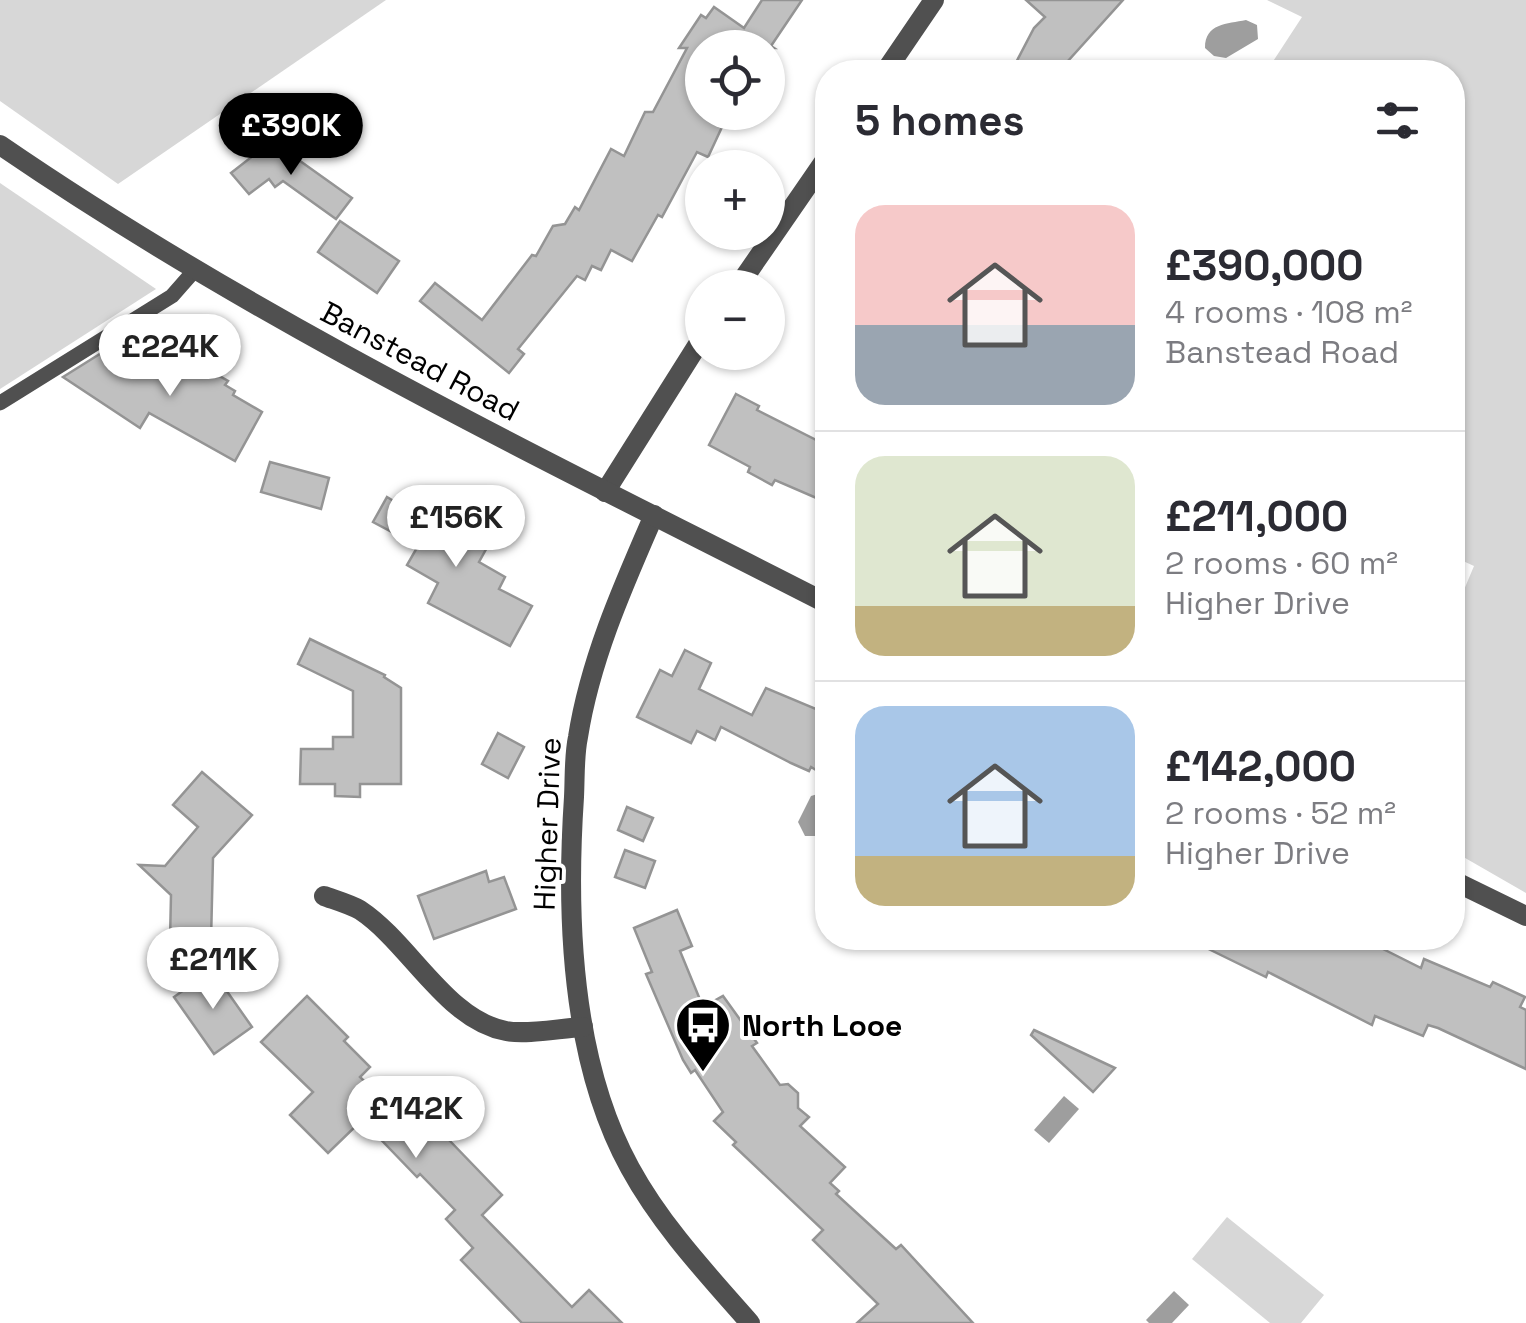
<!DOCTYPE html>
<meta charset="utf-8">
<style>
:root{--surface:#fff;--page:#f7f7f7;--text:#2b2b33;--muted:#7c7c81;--line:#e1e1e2;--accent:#000}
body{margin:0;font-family:"Space Grotesk",sans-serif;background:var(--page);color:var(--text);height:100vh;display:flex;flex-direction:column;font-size:38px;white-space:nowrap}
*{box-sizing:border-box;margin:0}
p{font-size:32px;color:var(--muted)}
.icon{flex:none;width:55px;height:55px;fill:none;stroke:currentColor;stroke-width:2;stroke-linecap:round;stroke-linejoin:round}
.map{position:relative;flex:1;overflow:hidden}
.sheet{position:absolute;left:815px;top:60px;width:650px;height:890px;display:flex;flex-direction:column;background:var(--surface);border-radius:40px;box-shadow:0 2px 8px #0004}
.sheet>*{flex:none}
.fabs{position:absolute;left:685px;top:30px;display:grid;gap:20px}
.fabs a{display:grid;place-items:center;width:100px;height:100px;border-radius:50%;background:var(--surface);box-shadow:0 2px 8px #0004;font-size:50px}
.price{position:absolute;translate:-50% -85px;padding:0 22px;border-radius:35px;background:#fff;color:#222;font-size:32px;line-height:65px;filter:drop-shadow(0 2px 5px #0008)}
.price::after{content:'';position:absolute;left:50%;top:60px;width:30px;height:22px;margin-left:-15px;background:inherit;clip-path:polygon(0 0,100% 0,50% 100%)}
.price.selected{background:var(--accent);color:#fff}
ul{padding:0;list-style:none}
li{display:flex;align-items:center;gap:30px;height:250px;padding:0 40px}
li+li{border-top:2px solid var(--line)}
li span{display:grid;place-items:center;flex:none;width:280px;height:200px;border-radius:30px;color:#555}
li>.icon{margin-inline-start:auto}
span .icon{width:120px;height:120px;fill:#fffc;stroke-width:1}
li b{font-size:42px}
h2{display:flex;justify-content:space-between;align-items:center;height:120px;padding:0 40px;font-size:42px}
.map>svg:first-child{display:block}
.green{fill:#d7d7d7}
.water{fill:#9e9e9e}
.building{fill:#c0c0c0;stroke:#949494;stroke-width:2.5}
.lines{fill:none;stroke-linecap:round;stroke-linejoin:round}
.service{stroke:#505050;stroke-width:15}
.minor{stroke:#505050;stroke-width:20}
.tertiary{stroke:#505050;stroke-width:20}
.labels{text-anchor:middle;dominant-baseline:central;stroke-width:8;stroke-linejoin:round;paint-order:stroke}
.street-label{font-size:30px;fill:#000;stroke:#fff}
.poi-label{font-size:30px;font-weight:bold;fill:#000;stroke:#fff;text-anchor:start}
</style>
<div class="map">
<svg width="1526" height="1323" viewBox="0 0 1526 1323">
<rect width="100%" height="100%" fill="#fff"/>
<!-- green -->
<g class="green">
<path d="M0,0H386L118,184L0,101Z"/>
<path d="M1267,0H1526V893L1453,851V616L1474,566L1452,556V72H1266L1302,17Z"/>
<path d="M0,183L156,289L0,389Z"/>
<path d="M1227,1217L1324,1295L1301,1323H1270L1192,1259Z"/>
</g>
<!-- water -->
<g class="water">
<path d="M1246,20L1257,25L1258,39L1226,58L1214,56L1205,48C1205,23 1227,24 1246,20Z"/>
<path d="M821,793L827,796V818L816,836H805L798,822L811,796Z"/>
<path d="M1064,1096L1079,1109L1049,1143L1034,1130Z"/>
<path d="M1174,1291L1189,1305L1172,1323H1149L1146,1320Z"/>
</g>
<!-- building -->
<g class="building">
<path d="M762,0H802L771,46L774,48H702V112H729L708,157L697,152L662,217L658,215L632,261L611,250L601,270L592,266L585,280L577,276L518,349L524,354L509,373L420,301L435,283L482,320L532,255L536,256L553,226L565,224L575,207L579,210L611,149L624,156L645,112H653L687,48H679L701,15L706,18L714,7L744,28Z"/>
<path d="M1026,0H1123L1058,72H1011L1034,28L1045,17Z"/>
<path d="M272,141L352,198L336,219L283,181L275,187L269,179L249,194L231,173Z"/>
<path d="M340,221L399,261L377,293L318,252Z"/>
<path d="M111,347L121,353L124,349L175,380L188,358L228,381L225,385L235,391L233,395L262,412L235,461L149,413L140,428L63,377Z"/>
<path d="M736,394L759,406L757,410L828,446V503L775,480L772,485L748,472L750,467L709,445Z"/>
<path d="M270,462L329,478L321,509L261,492Z"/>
<path d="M387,497L402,506L405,501L428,510L490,542L479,562L505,577L499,589L532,606L510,646L428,603L438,583L407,565L418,546L373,522Z"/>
<path d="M310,639L385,675L384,677L401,688V784H360V797L335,796V784H300L301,749H333V737H353V691L298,664Z"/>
<path d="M685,650L711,663L699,689L752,715L766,688L828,714V747L816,770L811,767L809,771L791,763L721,727L715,740L697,731L691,743L637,717L660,670L672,676Z"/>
<path d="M498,733L524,747L508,778L482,764Z"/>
<path d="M202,772L252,815L213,858L211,941L170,940L171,895L139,865L165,866L198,827L173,805Z"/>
<path d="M627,807L653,818L643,841L618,830Z"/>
<path d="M625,850L655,861L645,888L615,877Z"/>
<path d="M486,871L489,882L504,877L516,909L434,939L418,896Z"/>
<path d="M677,910L692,946L680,951L703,1007L723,996L757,1043L752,1046L780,1085L788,1084L798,1093V1108L809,1117L800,1126L845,1167L830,1183L839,1191L836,1194L896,1249L901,1245L973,1323H857L878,1304L813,1240L823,1230L733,1145L736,1142L714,1121L723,1112L695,1070L691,1073L683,1060L646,974L652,972L634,928Z"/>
<path d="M1186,938H1361L1421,968L1424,959L1490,987L1493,982L1525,997L1520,1007L1526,1010V1069L1438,1028L1428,1025L1423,1036L1375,1016L1372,1025L1268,972L1266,977Z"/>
<path d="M212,970L252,1027L214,1054L174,997Z"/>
<path d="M307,996L348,1037L344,1041L370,1067L360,1077L397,1114L409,1103L420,1115L423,1113L502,1195L482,1215L572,1307L589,1290L622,1323H522L461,1260L473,1248L446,1219L455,1210L420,1174L417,1177L362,1120L328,1153L290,1115L313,1092L261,1042Z"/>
<path d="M1034,1030L1115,1068L1093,1092L1031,1035Z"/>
</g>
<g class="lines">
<!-- service -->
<path class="service" d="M0,403L172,296L194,271"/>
<!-- minor -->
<g class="minor">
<path d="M885,72L934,0"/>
<path d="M737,288L828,156"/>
<path d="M605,492L702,338"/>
<path d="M654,515C623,586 590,660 578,737C574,756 575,777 574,797C566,916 571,1061 630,1168C661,1225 707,1274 750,1323"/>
<path d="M324,896C335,900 349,904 360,910C410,943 446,1020 506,1031C527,1035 561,1028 583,1027"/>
</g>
<!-- tertiary -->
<g class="tertiary">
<path d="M0,145C261,324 546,460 828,604"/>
<path d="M1452,880L1526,916"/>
</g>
</g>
<!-- icons -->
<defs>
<g id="bus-pin" transform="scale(2.875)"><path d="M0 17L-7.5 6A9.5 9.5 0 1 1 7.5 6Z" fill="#000" stroke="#fff"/><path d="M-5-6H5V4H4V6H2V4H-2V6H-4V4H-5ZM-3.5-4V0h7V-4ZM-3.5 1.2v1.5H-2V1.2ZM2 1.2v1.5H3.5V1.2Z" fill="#fff"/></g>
</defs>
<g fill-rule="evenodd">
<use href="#bus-pin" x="703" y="1025"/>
</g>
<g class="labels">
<!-- street labels -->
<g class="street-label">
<text transform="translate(420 361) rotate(28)">Banstead Road</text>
<text transform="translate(547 824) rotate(-88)">Higher Drive</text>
</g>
<!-- poi labels -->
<g class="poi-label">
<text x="742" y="1025">North Looe</text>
</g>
</g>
</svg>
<div class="fabs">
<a><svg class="icon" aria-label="locate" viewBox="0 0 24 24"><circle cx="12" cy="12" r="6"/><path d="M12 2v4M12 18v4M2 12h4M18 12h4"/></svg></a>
<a>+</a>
<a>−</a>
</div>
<b class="price selected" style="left:291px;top:178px">£390K</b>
<b class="price" style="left:170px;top:399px">£224K</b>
<b class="price" style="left:456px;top:570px">£156K</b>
<b class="price" style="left:213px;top:1012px">£211K</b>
<b class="price" style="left:416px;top:1161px">£142K</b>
<section class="sheet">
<h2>5 homes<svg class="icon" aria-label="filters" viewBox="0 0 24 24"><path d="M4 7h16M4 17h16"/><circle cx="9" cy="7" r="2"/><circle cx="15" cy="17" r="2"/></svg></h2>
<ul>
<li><span style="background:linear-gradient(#f6c9c9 60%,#9aa5b1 0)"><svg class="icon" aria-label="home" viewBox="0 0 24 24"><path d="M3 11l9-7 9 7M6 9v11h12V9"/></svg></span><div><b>£390,000</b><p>4 rooms · 108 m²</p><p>Banstead Road</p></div></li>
<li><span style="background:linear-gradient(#dfe7d0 75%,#c2b280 0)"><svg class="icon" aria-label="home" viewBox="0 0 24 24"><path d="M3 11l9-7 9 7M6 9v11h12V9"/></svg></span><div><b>£211,000</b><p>2 rooms · 60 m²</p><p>Higher Drive</p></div></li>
<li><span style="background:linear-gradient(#a9c7e8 75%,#c2b280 0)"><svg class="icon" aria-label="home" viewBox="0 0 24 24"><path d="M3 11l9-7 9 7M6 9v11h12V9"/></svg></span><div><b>£142,000</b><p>2 rooms · 52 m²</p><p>Higher Drive</p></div></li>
</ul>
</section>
</div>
